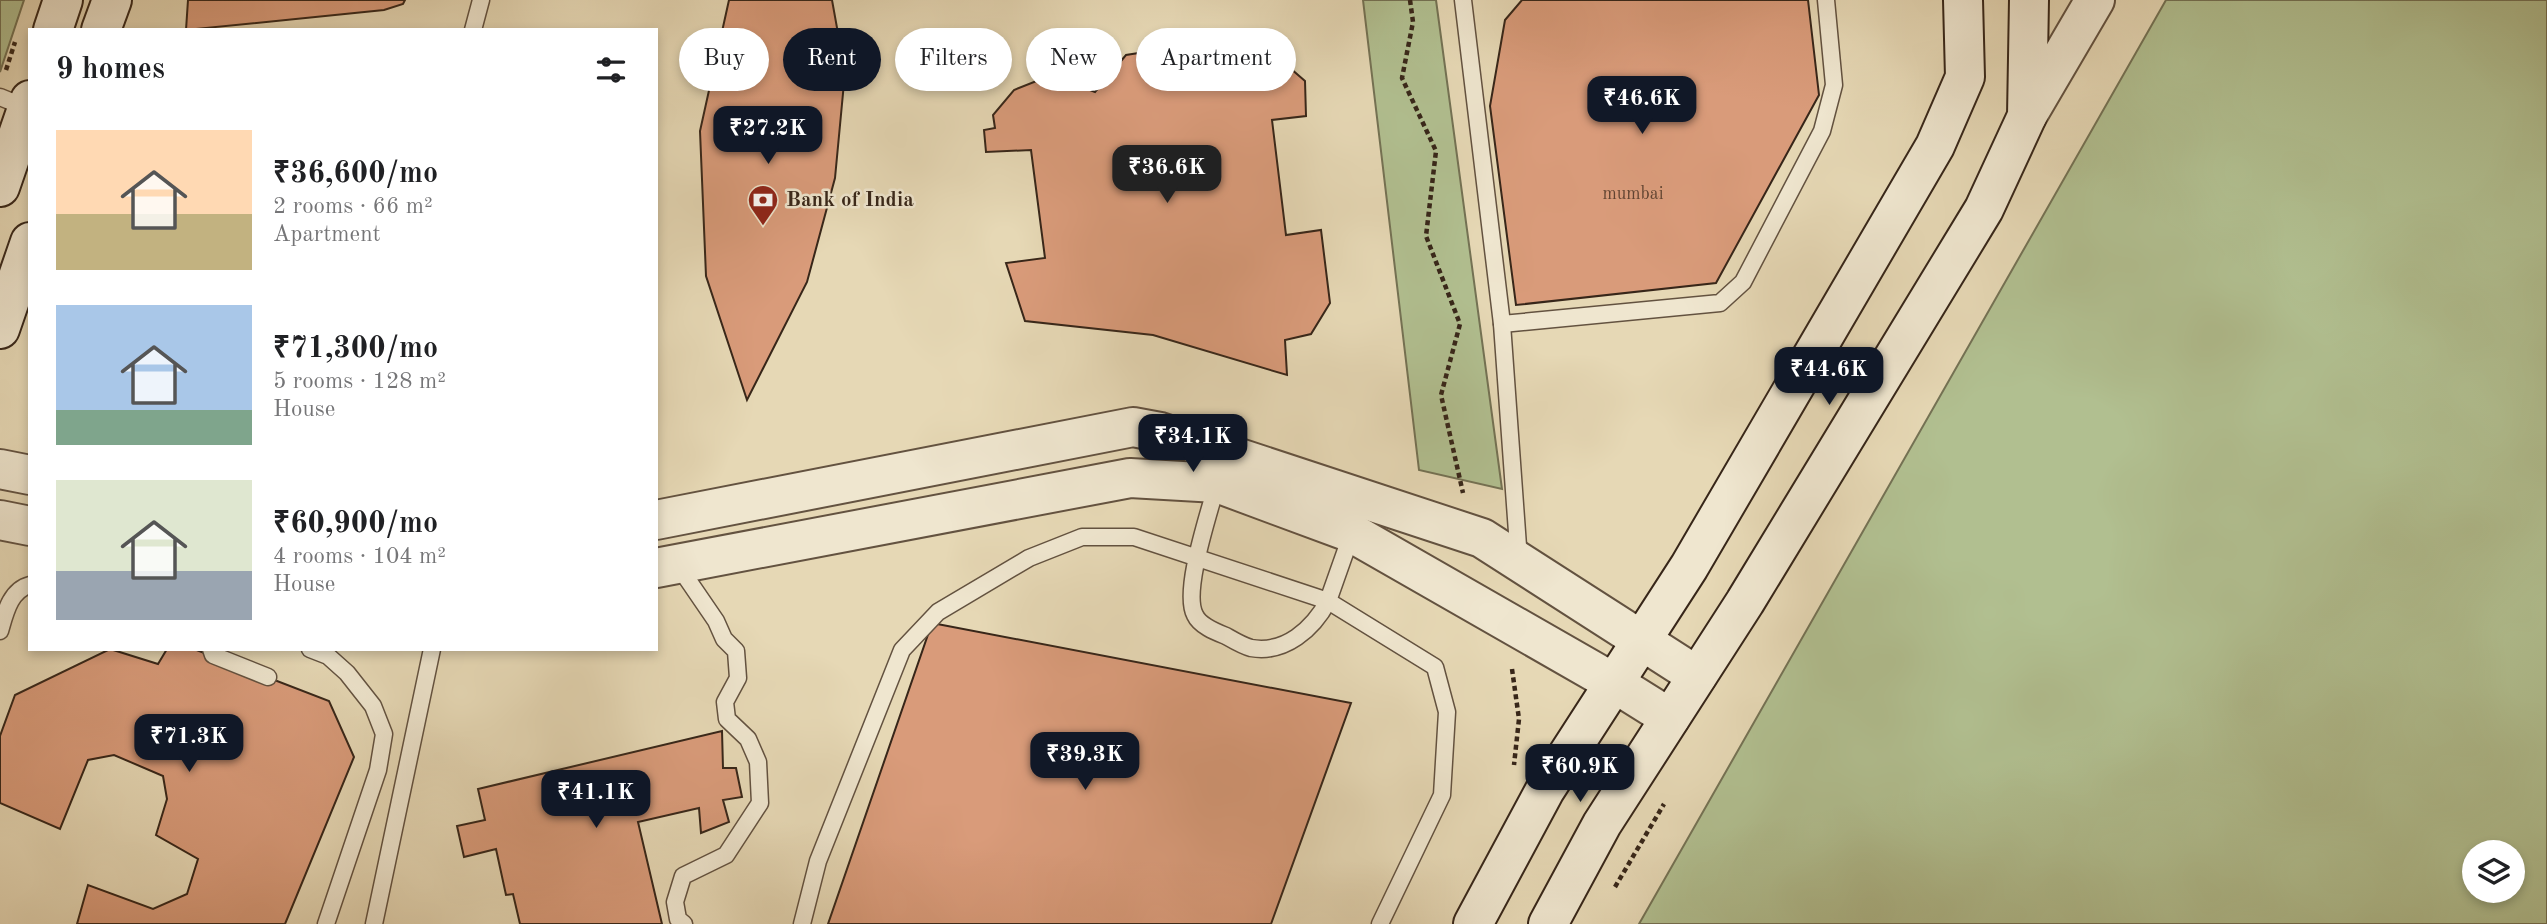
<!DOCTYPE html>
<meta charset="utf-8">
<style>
:root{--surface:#fff;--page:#f2f2f2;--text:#202124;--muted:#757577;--accent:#111827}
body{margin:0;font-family:"Old Standard TT",serif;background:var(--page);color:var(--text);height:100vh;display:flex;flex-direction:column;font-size:26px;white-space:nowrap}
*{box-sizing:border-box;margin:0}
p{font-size:23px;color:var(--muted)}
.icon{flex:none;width:38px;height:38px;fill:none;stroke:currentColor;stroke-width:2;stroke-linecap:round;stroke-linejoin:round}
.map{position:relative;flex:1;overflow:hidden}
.drawer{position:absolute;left:28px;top:28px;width:630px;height:623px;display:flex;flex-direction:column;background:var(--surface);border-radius:0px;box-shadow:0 4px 10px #0003}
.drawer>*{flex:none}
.top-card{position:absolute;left:679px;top:28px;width:665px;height:63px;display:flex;gap:14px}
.fabs{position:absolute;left:2462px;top:840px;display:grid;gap:14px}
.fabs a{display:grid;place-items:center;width:63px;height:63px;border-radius:50%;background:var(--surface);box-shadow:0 4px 10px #0003;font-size:35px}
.price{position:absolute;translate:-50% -60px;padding:0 16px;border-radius:14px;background:var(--accent);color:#fff;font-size:23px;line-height:46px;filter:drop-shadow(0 2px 4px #0008)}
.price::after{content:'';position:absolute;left:50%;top:42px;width:21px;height:16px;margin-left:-10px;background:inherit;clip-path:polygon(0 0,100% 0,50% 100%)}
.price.current{background:#222;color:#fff}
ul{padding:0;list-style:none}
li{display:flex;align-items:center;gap:21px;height:175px;padding:0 28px}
li span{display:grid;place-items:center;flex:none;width:196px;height:140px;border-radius:0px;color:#555}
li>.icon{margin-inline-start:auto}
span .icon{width:84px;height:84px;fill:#fffc;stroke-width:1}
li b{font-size:30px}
h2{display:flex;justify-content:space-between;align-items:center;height:84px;padding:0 28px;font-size:30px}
.tag{padding:0 24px;border-radius:32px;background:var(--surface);box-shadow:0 4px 10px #0003;font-size:24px;line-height:63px}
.tag.current{background:var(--accent);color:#fff}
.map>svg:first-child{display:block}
.green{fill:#b1bf90;stroke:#747254;stroke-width:2;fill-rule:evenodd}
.building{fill:#d99b7a;stroke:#372619;stroke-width:2}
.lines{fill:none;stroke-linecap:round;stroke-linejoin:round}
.service-casing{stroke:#635240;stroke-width:19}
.tertiary-casing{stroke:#635240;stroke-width:42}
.secondary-casing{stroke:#372619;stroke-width:42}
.path{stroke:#372619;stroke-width:4.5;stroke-dasharray:5 3.5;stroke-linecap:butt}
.service{stroke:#efe6cf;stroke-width:16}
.tertiary{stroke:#efe6cf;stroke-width:38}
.secondary{stroke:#efe6cf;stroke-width:38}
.labels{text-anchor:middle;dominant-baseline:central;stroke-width:5;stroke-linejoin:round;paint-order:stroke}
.number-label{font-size:18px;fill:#604331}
.poi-label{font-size:21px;font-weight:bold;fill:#372619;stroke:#efe6cf;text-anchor:start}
</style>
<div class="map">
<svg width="2547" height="924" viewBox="0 0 2547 924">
<rect width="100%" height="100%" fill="#e6d8b5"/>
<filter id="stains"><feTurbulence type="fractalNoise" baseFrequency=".00286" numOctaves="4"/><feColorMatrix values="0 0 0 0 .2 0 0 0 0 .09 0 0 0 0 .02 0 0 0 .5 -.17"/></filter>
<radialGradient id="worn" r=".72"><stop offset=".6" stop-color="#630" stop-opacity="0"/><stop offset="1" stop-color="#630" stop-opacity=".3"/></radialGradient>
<!-- green -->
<g class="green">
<path d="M0,0H24L0,72Z"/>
<path d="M1363,0H1436L1502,489L1419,470Z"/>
<path d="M2166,0H2547V924H1639ZM2513,852V891H2474V852Z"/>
</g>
<!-- building -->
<g class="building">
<path d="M188,0H405L403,4L384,10L186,30Z"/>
<path d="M729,0H832L845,72L835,178L807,282L747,400L706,276L700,131Z"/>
<path d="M1522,0H1808L1819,95L1716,283L1516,305L1490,106L1505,20Z"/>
<path d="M1203,43L1226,75L1255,58L1283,62L1305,81L1306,116L1272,120L1286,235L1321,230L1330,303L1311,334L1285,340L1287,375L1153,335L1025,321L1006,263L1045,258L1031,150L986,152L984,130L995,128L993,115L1014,90L1039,80L1067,81L1095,92L1126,55Z"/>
<path d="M932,623L1351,703L1271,924H828Z"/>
<path d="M110,649L158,664L167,649H194L329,701L354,757L285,924H77L88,885L153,909L187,894L198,859L156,835L167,799L163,776L114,755L88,760L60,829L0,803V736L15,695Z"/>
<path d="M722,731L723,768H736L742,797L723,800L729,822L701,833L699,808L638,822L662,924H520L513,894L506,895L496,849L464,857L457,826L485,820L478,789Z"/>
</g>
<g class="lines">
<!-- service casing -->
<g class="service-casing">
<g id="service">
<path d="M1463,0L1502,324L1519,560"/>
<path d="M473,30L481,0"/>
<path d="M0,97L27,108"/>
<path d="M1502,324L1720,303L1743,282L1822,131L1834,85L1826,0"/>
<path d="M1352,533L1328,601L1435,667L1447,712L1442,795L1380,924"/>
<path d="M677,564L716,621L724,639L736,651L738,678L725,702L727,719L748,739L758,762L760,803L726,855L683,876L675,902L678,919L684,924"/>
<path d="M0,631C5,614 10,590 30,585"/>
<path d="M211,649L213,655L268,677"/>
<path d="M310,649L328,656L347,673L373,706L384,734L378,770L326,924"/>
<path d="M374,924L432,649"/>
<path d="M802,924L818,861L902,650L938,612L1029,558L1082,537H1134L1328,601C1313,629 1285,654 1251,648C1243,646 1233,640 1226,636C1216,632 1200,626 1195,615C1182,591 1210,511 1217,483"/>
</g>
</g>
<!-- tertiary casing -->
<g class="tertiary-casing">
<g id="tertiary">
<path d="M2027,116L2095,0"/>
<path d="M0,469L30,475"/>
<path d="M0,520L30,526"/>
<path d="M656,520L1133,427L1160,432L1482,538L1697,676"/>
<path d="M656,568L1130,478L1217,483L1352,533L1614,683L1670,718"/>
</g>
</g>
<!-- secondary casing -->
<g class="secondary-casing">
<g id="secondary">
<path d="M53,30L63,0"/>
<path d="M101,30L112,0"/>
<path d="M0,187L30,100"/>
<path d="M0,329L30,242"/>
<path d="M1473,924L1545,790L1689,567L1935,146L1965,77L1963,0"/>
<path d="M1548,924L1602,824L1745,602L1984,209L2027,116L2029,0"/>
</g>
</g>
<!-- path -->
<g class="path">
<path d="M1410,0L1413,22L1402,78L1436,151L1426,236L1460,324L1441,395L1463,493"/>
<path d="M6,70L15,42"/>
<path d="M1512,669L1519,719L1514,765"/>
<path d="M1615,887L1664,804"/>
</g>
<!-- service -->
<use href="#service" class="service"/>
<!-- tertiary -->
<use href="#tertiary" class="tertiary"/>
<!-- secondary -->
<use href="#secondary" class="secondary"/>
</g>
<!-- icons -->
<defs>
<g id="bank-pin" transform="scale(1.575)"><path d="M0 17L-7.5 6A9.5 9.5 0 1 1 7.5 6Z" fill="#8f2418" stroke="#efe6cf"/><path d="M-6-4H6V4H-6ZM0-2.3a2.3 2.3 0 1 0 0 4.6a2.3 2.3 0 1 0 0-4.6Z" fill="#fff"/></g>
</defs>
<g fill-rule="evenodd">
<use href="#bank-pin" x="763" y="200"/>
</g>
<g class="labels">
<!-- number labels -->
<g class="number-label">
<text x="1633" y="194">mumbai</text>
</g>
<!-- poi labels -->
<g class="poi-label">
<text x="786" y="200">Bank of India</text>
</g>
</g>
<rect width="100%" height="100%" filter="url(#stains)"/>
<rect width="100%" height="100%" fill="url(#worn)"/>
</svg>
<div class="fabs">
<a><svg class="icon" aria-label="layers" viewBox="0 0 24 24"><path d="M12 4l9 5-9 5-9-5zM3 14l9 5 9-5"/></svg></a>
</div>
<b class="price" style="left:1642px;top:136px">₹46.6K</b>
<b class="price" style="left:768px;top:166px">₹27.2K</b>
<b class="price current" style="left:1167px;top:205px">₹36.6K</b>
<b class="price" style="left:1829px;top:407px">₹44.6K</b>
<b class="price" style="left:1193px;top:474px">₹34.1K</b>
<b class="price" style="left:189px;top:774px">₹71.3K</b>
<b class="price" style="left:1085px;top:792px">₹39.3K</b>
<b class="price" style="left:1580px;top:804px">₹60.9K</b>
<b class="price" style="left:596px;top:830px">₹41.1K</b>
<div class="top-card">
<a class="tag">Buy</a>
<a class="tag current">Rent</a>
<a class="tag">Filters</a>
<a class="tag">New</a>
<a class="tag">Apartment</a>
</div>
<section class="drawer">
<h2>9 homes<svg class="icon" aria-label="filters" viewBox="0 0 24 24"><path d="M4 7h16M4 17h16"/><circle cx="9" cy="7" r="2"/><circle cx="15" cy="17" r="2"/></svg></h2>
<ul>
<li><span style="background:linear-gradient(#ffd9b3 60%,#c2b280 0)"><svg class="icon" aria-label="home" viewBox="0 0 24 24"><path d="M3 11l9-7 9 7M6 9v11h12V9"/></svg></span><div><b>₹36,600/mo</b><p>2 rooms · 66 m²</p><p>Apartment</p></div></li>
<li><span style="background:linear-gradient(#a9c7e8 75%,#7fa58c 0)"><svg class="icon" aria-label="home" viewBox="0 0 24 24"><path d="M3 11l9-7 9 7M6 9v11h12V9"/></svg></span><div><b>₹71,300/mo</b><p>5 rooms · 128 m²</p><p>House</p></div></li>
<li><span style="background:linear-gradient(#dfe7d0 65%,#9aa5b1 0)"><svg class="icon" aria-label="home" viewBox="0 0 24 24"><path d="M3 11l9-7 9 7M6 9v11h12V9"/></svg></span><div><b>₹60,900/mo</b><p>4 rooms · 104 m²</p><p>House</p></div></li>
</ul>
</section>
</div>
